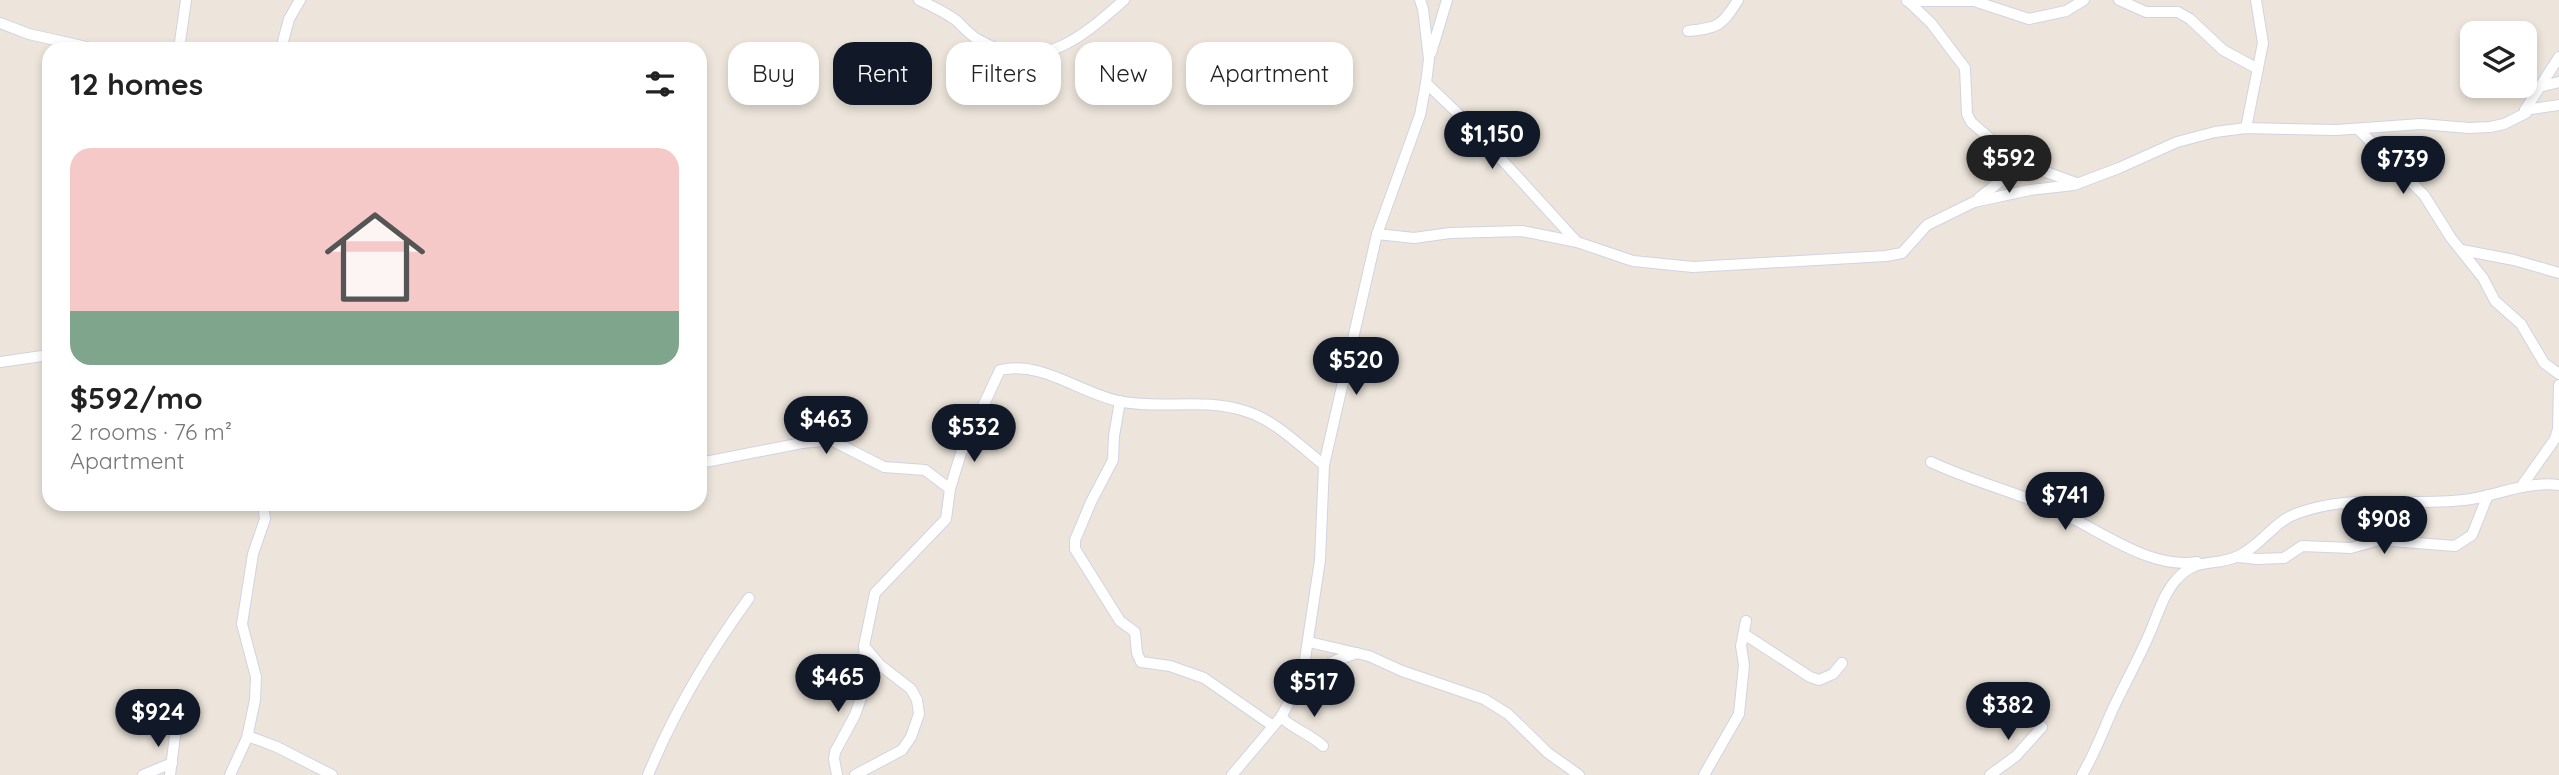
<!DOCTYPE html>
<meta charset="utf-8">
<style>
:root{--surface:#fff;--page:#f6f6f6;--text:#222;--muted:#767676;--line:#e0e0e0;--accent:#111827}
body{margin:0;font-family:Quicksand,sans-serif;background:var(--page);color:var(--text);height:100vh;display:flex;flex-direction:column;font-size:26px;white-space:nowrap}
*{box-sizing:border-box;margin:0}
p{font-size:23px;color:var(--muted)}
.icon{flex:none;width:38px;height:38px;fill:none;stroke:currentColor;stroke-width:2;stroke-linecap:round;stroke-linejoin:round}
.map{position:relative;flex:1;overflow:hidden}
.details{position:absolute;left:42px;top:42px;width:665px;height:469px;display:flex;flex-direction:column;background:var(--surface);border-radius:21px;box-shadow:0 4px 10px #0003}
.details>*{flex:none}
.top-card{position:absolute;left:728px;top:42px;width:665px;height:63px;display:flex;gap:14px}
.fabs{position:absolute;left:2460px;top:21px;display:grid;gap:14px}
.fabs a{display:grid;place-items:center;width:77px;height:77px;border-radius:14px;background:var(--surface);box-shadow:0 4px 10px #0003;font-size:35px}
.price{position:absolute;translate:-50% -60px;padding:0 16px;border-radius:24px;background:var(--accent);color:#fff;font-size:23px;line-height:46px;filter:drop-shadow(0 2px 4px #0008)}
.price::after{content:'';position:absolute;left:50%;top:42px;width:21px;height:16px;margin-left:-10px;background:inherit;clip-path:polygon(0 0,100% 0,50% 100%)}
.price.active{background:#222;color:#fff}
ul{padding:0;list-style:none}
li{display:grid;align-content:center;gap:14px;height:371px;padding:0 28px}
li+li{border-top:2px solid var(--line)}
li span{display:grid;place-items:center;height:217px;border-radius:21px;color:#555}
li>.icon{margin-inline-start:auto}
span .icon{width:126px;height:126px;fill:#fffc;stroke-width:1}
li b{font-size:30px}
h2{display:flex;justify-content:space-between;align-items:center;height:84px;padding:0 28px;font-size:30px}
.chip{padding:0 24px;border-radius:21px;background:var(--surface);box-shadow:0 4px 10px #0003;font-size:24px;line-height:63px}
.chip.active{background:var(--accent);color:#fff}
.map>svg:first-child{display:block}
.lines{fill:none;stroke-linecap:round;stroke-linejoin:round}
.minor-casing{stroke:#d0d3e3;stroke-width:12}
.minor{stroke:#fff;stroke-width:10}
</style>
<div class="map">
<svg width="2559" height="775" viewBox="0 0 2559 775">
<rect width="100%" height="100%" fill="#ede5db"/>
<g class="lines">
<!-- minor casing -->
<g class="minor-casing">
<g id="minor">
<path d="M919,0C932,6 945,12 957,21C963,27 969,34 977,39C1039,75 1079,40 1124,0"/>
<path d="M2119,0L2146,12H2178L2190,19L2223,50L2258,69"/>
<path d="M1907,1H1974L2029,19L2066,11L2084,0"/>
<path d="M1908,1L1931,23L1965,68L1967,114L1971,122L2016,161L2076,183"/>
<path d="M0,23L29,34L95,49"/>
<path d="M1688,31C1718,28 1722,26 1738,0"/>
<path d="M179,49L186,0"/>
<path d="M281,49L289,19L300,0"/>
<path d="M1431,53L1447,0"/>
<path d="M1426,83L1471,126L1577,242"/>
<path d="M2539,87L2559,82"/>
<path d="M2525,110L2559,57"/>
<path d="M2246,128L2263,43L2256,0"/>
<path d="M2358,129L2424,195L2451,238L2483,278L2495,301L2521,324L2544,363L2559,374"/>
<path d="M1979,198L2003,179L2016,161"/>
<path d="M1377,234L1414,238L1450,233L1522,231L1577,242L1633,261L1693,267L1886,256L1902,253L1927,225L1974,202L2030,190L2074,185L2119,168L2177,142L2215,132L2246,128L2336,130L2421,124L2469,128L2490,127L2504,124L2526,113L2525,110L2559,105"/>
<path d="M2462,250L2514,260L2559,273"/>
<path d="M0,362L49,355"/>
<path d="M1120,401L1114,436L1113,460L1091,502L1075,540V549L1120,621L1135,632L1137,653L1141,662L1170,666L1204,678L1273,726"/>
<path d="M1931,462C1971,481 2013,491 2053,509C2098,528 2148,570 2197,562"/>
<path d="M700,463L802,443L831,440L884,467L925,470L950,489"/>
<path d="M2521,487L2555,439L2558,429L2559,385"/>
<path d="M2238,557L2257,559L2284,558L2302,546L2351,548L2379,540L2455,546L2472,535L2488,495"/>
<path d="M1744,634L1810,677L1819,680L1833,674L1842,663"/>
<path d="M1309,642L1369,656L1402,671L1484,699L1508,714L1548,753L1579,775"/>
<path d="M1302,679L1337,660L1357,653"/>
<path d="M1281,717C1293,729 1310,734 1323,746"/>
<path d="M248,736L277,747L332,775"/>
<path d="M143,775L172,763"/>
<path d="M170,775L176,728"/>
<path d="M230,775L247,738L255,700L256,677L242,624L253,554L265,519L263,504"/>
<path d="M648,775C674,712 709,653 749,598"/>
<path d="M837,775L834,759L835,752L855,715L867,681L864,646"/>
<path d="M855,775L902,750L911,737L919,714L917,700L911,689L880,665L864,646L875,593L946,519L950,489L961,453L1000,370C1043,360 1082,395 1123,402C1163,409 1206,398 1245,411C1275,420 1300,446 1324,465"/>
<path d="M1232,775L1281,717L1302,679L1320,560L1324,465L1377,234L1420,115L1426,83L1429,59L1423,9L1420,0"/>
<path d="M1704,775L1739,714L1744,665L1741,646L1746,621"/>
<path d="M1990,775L2016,756L2042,727"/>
<path d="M2082,775C2094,755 2102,734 2111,713C2123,687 2137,662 2148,637C2157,618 2162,596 2176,580C2198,555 2214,568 2238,556C2261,546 2274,521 2298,513C2355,492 2413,508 2471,499C2501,494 2528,481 2559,485"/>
</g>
</g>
<!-- minor -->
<use href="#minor" class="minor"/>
</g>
</svg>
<div class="fabs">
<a><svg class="icon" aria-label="layers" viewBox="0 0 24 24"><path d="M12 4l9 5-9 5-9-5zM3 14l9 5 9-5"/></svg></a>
</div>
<b class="price" style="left:1492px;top:171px">$1,150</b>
<b class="price active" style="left:2009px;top:195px">$592</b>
<b class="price" style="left:2403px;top:196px">$739</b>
<b class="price" style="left:1356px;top:397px">$520</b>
<b class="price" style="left:826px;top:456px">$463</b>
<b class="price" style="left:974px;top:464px">$532</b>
<b class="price" style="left:2065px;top:532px">$741</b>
<b class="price" style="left:2384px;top:556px">$908</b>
<b class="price" style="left:838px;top:714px">$465</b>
<b class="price" style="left:1314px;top:719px">$517</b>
<b class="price" style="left:2008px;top:742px">$382</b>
<b class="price" style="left:158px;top:749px">$924</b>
<div class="top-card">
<a class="chip">Buy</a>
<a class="chip active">Rent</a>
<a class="chip">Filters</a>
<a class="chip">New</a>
<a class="chip">Apartment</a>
</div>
<section class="details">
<h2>12 homes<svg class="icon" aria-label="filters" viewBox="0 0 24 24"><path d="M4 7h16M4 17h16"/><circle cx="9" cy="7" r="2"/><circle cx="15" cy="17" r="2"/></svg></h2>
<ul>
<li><span style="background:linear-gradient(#f6c9c9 75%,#7fa58c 0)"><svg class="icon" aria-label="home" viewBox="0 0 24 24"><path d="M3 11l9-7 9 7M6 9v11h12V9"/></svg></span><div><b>$592/mo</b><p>2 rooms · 76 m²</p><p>Apartment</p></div></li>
</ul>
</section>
</div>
